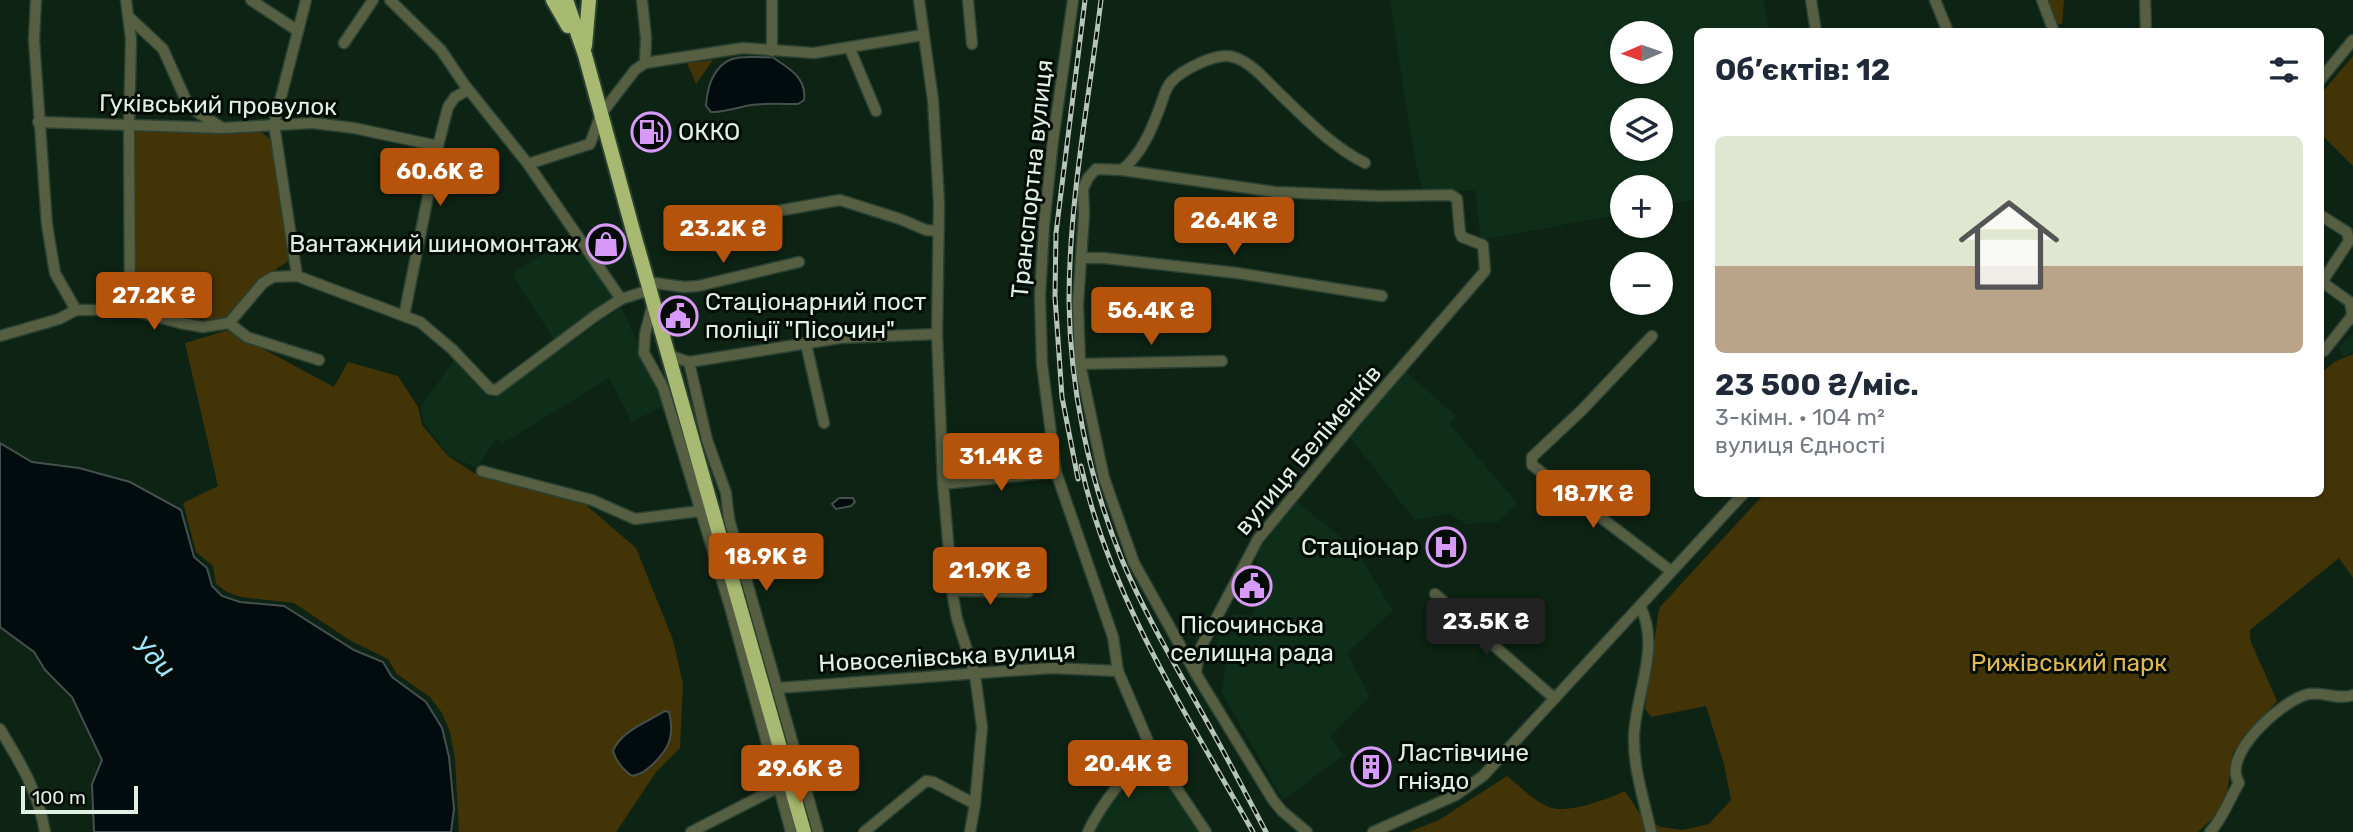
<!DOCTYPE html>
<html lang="uk">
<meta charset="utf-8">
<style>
:root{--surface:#fff;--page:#f6f6f7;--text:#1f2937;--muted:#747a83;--line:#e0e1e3;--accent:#b45309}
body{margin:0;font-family:Rubik,sans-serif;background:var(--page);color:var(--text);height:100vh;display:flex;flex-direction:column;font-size:26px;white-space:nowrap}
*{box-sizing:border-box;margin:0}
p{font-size:23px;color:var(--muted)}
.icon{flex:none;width:38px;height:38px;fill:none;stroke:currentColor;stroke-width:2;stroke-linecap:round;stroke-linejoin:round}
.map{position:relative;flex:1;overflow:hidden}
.details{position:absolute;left:1694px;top:28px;width:630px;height:469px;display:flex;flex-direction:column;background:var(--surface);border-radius:10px;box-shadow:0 2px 5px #0004}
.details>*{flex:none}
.needle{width:46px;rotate:268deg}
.fabs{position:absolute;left:1610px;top:21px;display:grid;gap:14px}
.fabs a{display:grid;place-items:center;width:63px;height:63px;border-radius:50%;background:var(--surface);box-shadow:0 2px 5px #0004;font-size:35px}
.scale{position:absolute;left:21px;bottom:18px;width:117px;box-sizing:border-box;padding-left:7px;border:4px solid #e1f0e4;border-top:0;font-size:19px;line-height:24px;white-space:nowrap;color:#e1f0e4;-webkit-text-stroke:5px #030b05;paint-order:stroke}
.price{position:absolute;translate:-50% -60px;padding:0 16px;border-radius:7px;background:var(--accent);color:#fff;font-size:23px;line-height:46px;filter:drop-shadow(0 2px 4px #0008)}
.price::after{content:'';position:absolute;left:50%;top:42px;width:21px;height:16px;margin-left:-10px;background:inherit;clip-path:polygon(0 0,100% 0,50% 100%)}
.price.current{background:#222;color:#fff}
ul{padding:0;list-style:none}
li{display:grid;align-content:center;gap:14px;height:371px;padding:0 21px}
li+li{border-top:2px solid var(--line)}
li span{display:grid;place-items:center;height:217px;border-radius:10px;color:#555}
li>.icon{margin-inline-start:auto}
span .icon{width:126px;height:126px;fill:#fffc;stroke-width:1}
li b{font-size:30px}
h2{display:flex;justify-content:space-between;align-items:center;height:84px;padding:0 21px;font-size:30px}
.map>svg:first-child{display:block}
.built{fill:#0f2e1a;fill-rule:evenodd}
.green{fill:#433408}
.water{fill:#020b0e;stroke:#45504e;stroke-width:2}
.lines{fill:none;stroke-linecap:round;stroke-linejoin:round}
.minor-casing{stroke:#2b4131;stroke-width:13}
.highway-casing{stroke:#2b4131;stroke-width:18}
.minor{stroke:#575f43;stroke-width:10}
.highway{stroke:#a8ba71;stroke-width:14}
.rail-casing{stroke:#b5c5b9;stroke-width:5}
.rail{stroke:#030b05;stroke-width:2.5;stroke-dasharray:8;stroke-linecap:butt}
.labels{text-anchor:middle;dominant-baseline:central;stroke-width:6;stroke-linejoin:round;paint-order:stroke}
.street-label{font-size:24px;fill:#e1f0e4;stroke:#030b05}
.poi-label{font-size:24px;fill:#e1f0e4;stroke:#030b05;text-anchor:start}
.park-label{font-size:24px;fill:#e1b952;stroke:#030b05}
.water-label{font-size:26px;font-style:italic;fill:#9de6fb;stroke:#030b05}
</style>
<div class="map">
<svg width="2353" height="832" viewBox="0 0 2353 832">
<rect width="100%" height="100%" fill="#0d2414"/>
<!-- built -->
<g class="built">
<path d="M1390,0H1763L1769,31L1698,32L1697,199L1661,206V187H1622V214L1481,240L1475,190L1424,194L1417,170L1410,130ZM1622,33H1661V72H1622ZM1622,110H1661V149H1622Z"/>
<path d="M570,237L615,300L555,341L512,274Z"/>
<path d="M621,307L666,404L630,423L629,416L609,378L503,443L497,438L477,468L449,455L424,423L421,407L454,360L494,398Z"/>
<path d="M2353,334V351L2344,358L2338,347Z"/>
<path d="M1406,372L1456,416L1449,424L1517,503L1498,522L1466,524L1449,513L1415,520L1350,437Z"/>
<path d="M1297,502L1355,548L1393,611L1347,653L1370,697L1330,736L1343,755L1283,800L1222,693L1227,656L1223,655L1215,640L1232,614L1252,616L1269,573L1256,561L1260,548Z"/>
<path d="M1146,759L1153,760L1200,832H1090L1119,791Z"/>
</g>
<!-- green -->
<g class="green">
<path d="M2046,0H2064L2062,24H2055Z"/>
<path d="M2353,56V166L2321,134L2320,95Z"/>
<path d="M713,60L696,84L687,63Z"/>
<path d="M147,129L261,132L270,139L291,259L263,278L227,320L179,319L133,306V136L138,130Z"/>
<path d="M228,330L334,387L348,362L398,376L418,407L422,425L448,456L474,473L586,505L636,548L673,640L683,684L680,748L656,772L616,832H459L455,759L450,732L442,713L430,697L397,674L388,659L351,641L294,603L241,597L227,592L216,584L213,566L196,552L183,503L218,486L185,343Z"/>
<path d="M2353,354V578L2339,558L2250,630V640L2277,701L2233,752L2227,793L2219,812L2198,832H1409L1439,820L1507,776C1520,786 1535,803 1552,808C1570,813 1608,799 1625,791L1640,814L1660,827L1683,830L1709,824L1731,800L1724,764L1706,706L1651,717L1645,709L1658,615L1660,607L1764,494H2320L2321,373L2334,362Z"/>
</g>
<!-- water -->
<g class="water">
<path d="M772,57C789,68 807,78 804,100L798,104C783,104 766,103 751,105C739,107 721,113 711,112L706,106C707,88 713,66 732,59C743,55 760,58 772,57Z"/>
<path d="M0,443L32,462L79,468L130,482L181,510L194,557L207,568L212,586L222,596L240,602L284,606L354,650L383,662L392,677L426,702L442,728L449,757L454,809L451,832H94L92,784L102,760L72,697L45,670L34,652L0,627Z"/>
<path d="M839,498H853L855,502L851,506L836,509L832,504Z"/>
<path d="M665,711L669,712C675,736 669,749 652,765C645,771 641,774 632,776C622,769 616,761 613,751C621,731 647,722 665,711Z"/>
</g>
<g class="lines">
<!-- minor casing -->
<g class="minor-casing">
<g id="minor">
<path d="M36,0L34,40L47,225L55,273L76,310"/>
<path d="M126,0L131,39L129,126L130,310"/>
<path d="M251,0L298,31"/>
<path d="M390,0L441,50L464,84L528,164L621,299"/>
<path d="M642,0L646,38L645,63"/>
<path d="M919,0L933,100L939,203L937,334L943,484L953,597L957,619L975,675L982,727L975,804L970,832"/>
<path d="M968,0L972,44"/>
<path d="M1073,0L1053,140L1044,226L1040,295L1042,364L1056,472L1113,637L1118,671L1153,753L1206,832"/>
<path d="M1811,0L1816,32"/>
<path d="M1935,0L1948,32"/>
<path d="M2042,0L2054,32"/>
<path d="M2145,0L2146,32"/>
<path d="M130,18L163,49L189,107L221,127"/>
<path d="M344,43L373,0"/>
<path d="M850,49L876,111"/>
<path d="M772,51V0"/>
<path d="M2320,80L2353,40"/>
<path d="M38,122L223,128L313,123L354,128L438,146"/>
<path d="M528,164L590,144L601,114L635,70L645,63L743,48L814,53L923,35"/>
<path d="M1122,170L1275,192L1380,196L1451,195L1457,199L1460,233L1462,237L1483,245L1485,271L1358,418L1258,539L1199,651L1196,673"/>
<path d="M2320,215L2347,232L2349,241L2322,282L2350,302L2353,319"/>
<path d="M680,226C699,221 718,224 737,218L840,200L900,219L926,230L939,231"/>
<path d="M1082,258H1104L1237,273L1382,296"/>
<path d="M297,276L274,124L306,0"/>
<path d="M648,282L684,287L698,286L799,262"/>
<path d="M653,303L645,334L644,353L663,387L730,607L791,832"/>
<path d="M404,316L438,146L448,107L455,97L468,90"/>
<path d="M229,323L247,337L319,360"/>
<path d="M0,336L59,319L76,310H130L180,323L203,327L229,323L263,283L273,277L297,276L420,322L452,349L490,389L496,390L595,316L621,299L650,290"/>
<path d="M1652,336L1582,410L1532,457V465L1671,571"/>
<path d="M806,344L824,423"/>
<path d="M2320,350L2324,351L2351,317"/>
<path d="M668,355L689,362L840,338L937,334"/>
<path d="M689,362L707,440L726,493L729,519L818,832"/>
<path d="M1080,364L1222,361"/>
<path d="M482,471L592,500L635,519L700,511"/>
<path d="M943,484L1056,472"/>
<path d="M953,591L1028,592"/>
<path d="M1435,594L1554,698"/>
<path d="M1640,606C1661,647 1636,692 1634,735C1633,768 1644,800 1651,832"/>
<path d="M778,688L1007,671L1052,668L1118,671"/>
<path d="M0,729C21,764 38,791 45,832"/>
<path d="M691,832L779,787"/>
<path d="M864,832L926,781L933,782L975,804"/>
<path d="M1088,832C1099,808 1130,765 1153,753"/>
<path d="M1307,832L1282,811L1273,800L1196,674L1134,563L1104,478L1080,364L1078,304L1084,214L1083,189L1088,178L1096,169L1122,170C1142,153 1151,131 1160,107C1163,99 1165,89 1171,82C1182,70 1216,52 1233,57C1252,62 1268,83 1282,96C1308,121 1333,147 1365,163"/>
<path d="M1373,832L1456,795L1483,776L1743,494"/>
<path d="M2210,832C2224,817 2229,799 2239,783C2221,755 2280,703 2305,695C2322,690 2337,701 2353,695"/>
</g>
</g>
<!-- highway casing -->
<g class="highway-casing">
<g id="highway">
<path d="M553,0L568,26"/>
<path d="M566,0L585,55L635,238L804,832"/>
<path d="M585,46L589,0"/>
</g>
</g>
<!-- minor -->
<use href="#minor" class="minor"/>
<!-- highway -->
<use href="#highway" class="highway"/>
<!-- rail casing -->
<g class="rail-casing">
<g id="rail">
<path d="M1101,0C1089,100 1069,200 1069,301C1070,389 1089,479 1122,560C1147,619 1180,673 1211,729C1230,763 1248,798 1266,832"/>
<path d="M1081,466C1110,598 1188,716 1253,832"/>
<path d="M1078,479L1062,397L1055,297L1056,233L1085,0"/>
</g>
</g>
<!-- rail -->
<use href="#rail" class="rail"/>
</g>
<!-- icons -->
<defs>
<g id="fuel-ring" transform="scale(2.0125)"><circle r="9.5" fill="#030b05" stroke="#d89af8" stroke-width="1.5"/><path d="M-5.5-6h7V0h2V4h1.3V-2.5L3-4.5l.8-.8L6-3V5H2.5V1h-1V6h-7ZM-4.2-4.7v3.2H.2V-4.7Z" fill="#d89af8"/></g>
<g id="shop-ring" transform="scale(2.0125)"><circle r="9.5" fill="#030b05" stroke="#d89af8" stroke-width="1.5"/><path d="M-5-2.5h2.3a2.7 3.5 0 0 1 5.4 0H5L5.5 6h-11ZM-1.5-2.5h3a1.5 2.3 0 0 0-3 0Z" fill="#d89af8"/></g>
<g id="civic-ring" transform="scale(2.0125)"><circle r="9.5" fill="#030b05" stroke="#d89af8" stroke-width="1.5"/><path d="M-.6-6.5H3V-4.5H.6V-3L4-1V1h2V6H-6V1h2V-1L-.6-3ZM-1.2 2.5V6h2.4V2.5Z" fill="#d89af8"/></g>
<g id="hospital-ring" transform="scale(2.0125)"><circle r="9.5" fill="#030b05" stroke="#d89af8" stroke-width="1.5"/><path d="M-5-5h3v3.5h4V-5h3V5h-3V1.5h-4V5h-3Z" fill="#d89af8"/></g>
<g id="building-ring" transform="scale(2.0125)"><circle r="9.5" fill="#030b05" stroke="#d89af8" stroke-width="1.5"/><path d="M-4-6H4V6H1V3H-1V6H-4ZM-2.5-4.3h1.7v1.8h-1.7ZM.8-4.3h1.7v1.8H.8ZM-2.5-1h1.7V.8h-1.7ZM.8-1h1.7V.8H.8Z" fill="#d89af8"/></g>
</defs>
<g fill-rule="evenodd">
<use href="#fuel-ring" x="651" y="132"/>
<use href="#shop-ring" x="606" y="244"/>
<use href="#civic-ring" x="678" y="316"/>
<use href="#hospital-ring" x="1446" y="547"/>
<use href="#civic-ring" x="1252" y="586"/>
<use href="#building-ring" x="1371" y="767"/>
</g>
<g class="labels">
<!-- street labels -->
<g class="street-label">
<text transform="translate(218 105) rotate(1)">Гуківський провулок</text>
<text transform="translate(1032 179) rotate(-84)">Транспортна вулиця</text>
<text transform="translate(1308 450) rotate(-50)">вулиця Беліменків</text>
<text transform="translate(947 657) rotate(-3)">Новоселівська вулиця</text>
</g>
<!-- poi labels -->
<g class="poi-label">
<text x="678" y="132">ОККО</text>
<text x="579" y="244" text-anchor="end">Вантажний шиномонтаж</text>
<text x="705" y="302">Стаціонарний пост<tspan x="705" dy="28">поліції "Пісочин"</tspan></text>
<text x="1419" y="547" text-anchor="end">Стаціонар</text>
<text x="1252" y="625" text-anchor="middle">Пісочинська<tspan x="1252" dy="28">селищна рада</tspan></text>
<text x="1398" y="753">Ластівчине<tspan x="1398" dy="28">гніздо</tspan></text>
</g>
<!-- park labels -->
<g class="park-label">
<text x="2069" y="663">Рижівський парк</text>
</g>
<!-- water labels -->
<g class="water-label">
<text transform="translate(154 657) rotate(45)">Уди</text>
</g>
</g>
</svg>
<div class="fabs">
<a><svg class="needle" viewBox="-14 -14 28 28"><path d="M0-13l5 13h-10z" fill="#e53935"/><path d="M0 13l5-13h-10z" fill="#747a83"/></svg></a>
<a><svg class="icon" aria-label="layers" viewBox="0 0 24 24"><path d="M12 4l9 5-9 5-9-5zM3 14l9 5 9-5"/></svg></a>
<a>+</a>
<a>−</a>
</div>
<div class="scale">100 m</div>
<b class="price" style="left:440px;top:208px">60.6K ₴</b>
<b class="price" style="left:1234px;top:257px">26.4K ₴</b>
<b class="price" style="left:723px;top:265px">23.2K ₴</b>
<b class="price" style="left:154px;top:332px">27.2K ₴</b>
<b class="price" style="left:1151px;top:347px">56.4K ₴</b>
<b class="price" style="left:1001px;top:493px">31.4K ₴</b>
<b class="price" style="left:1593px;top:530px">18.7K ₴</b>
<b class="price" style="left:766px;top:593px">18.9K ₴</b>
<b class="price" style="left:990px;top:607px">21.9K ₴</b>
<b class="price current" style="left:1486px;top:658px">23.5K ₴</b>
<b class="price" style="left:1128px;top:800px">20.4K ₴</b>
<b class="price" style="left:800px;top:805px">29.6K ₴</b>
<section class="details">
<h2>Об’єктів: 12<svg class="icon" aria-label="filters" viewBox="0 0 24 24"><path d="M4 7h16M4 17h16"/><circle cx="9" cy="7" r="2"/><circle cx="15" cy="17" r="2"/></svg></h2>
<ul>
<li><span style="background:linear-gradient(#dfe7d0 60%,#b9a48a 0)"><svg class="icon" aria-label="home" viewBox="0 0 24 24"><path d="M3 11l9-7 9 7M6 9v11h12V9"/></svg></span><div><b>23 500 ₴/міс.</b><p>3-кімн. · 104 m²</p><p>вулиця Єдності</p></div></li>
</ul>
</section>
</div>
